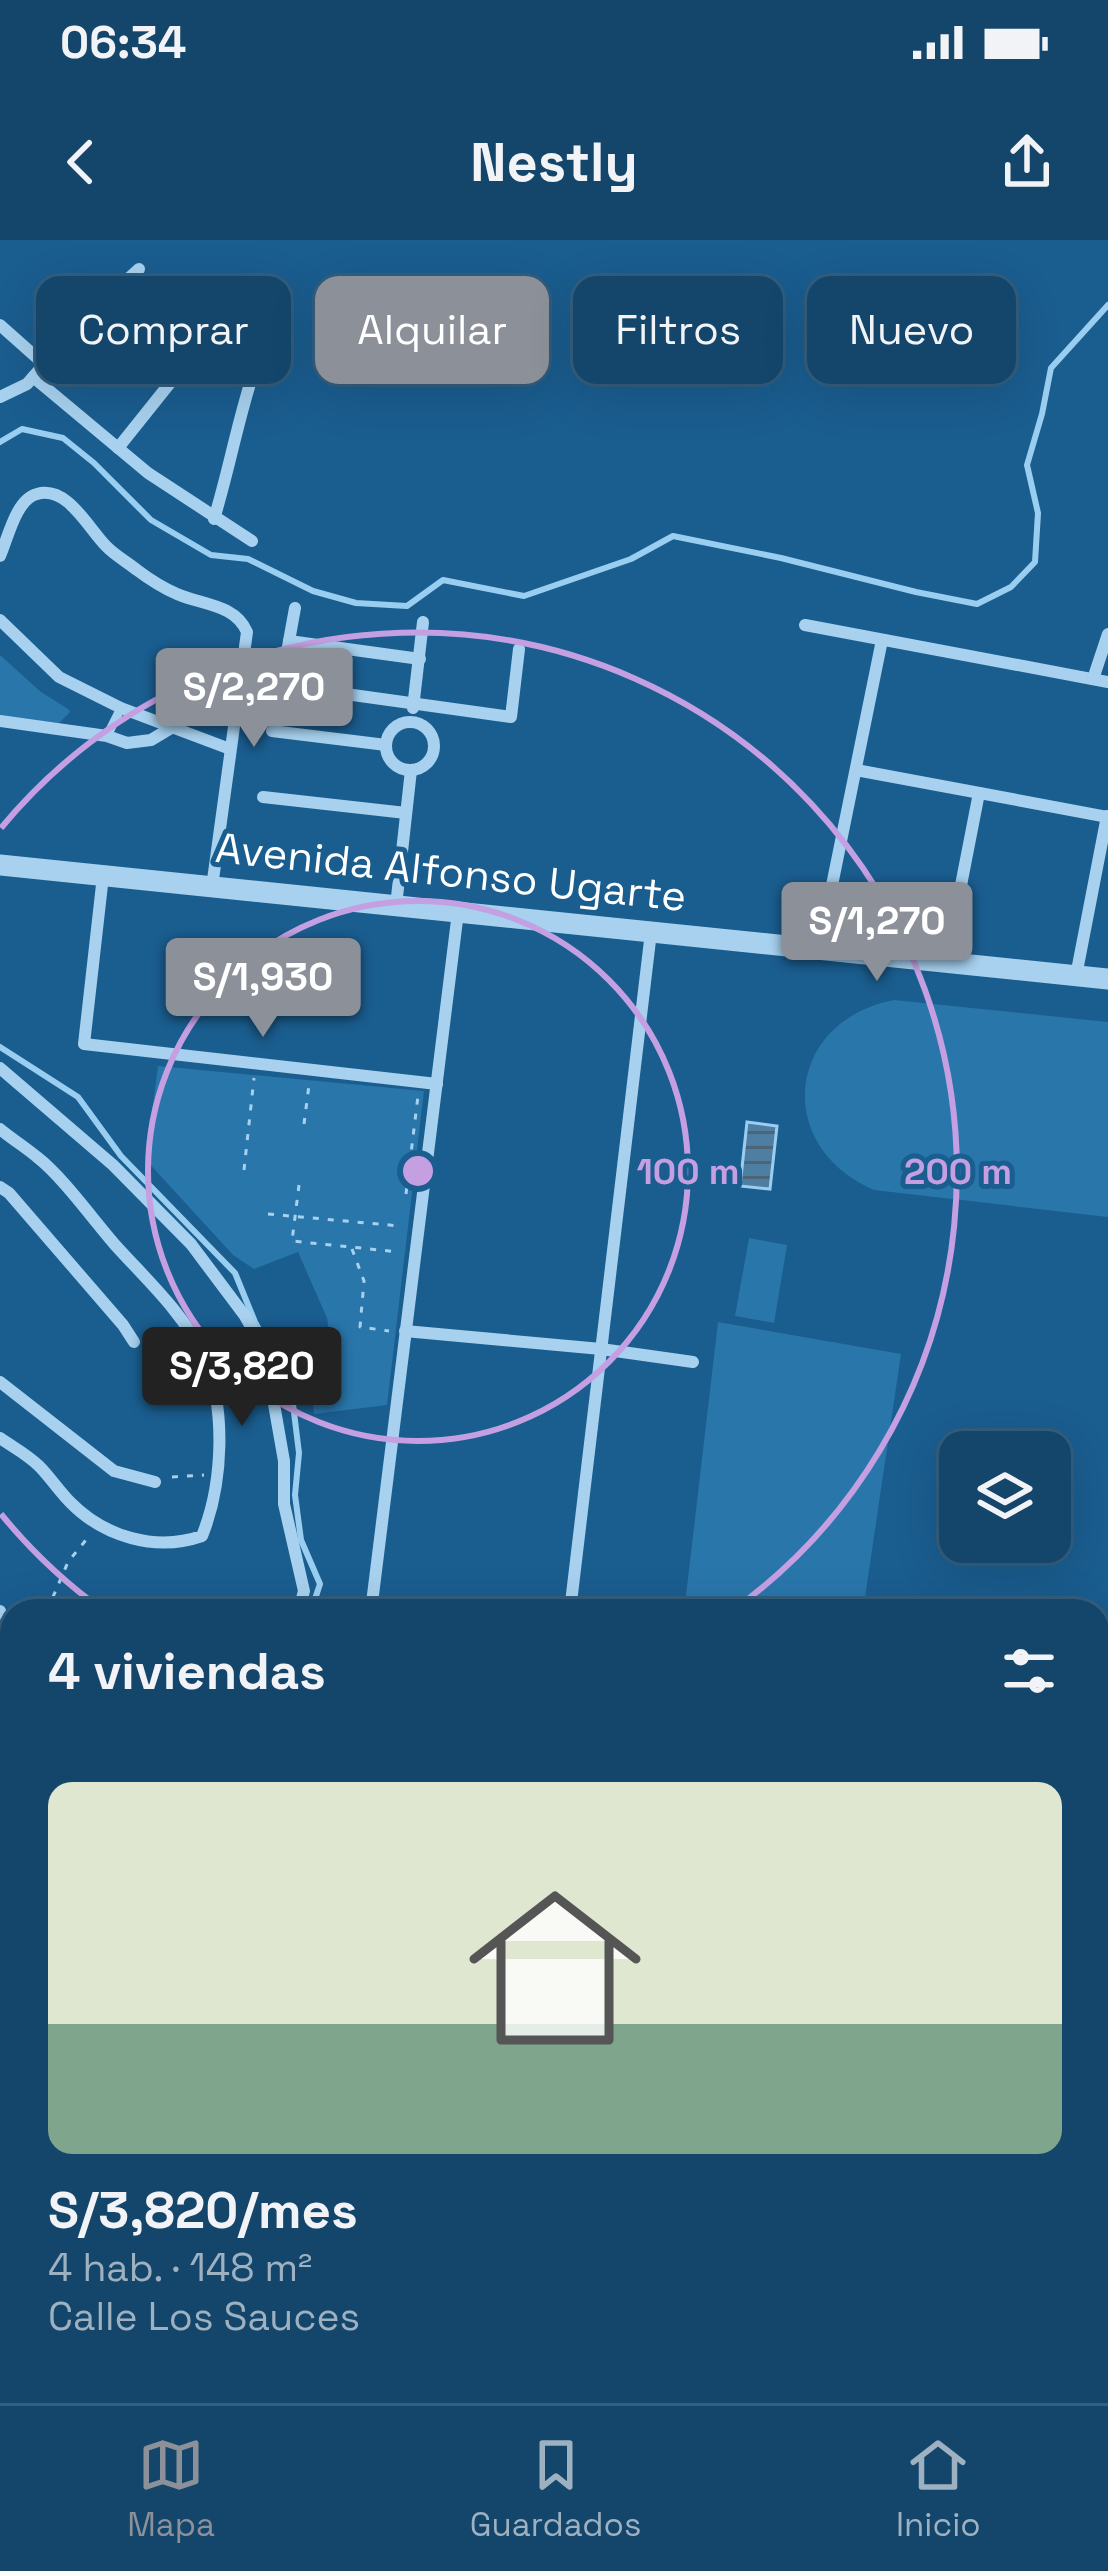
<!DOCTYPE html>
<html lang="es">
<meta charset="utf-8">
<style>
:root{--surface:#14466b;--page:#1d4d71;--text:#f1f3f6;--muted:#9db1c1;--line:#335e7e;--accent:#8c9099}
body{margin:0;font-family:"Space Grotesk",sans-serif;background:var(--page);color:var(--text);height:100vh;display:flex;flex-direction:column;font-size:45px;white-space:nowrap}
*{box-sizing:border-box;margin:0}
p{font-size:39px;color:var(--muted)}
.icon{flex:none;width:66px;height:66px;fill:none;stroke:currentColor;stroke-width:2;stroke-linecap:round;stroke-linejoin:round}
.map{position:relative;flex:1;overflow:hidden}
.drawer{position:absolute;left:0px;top:1359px;width:1110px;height:804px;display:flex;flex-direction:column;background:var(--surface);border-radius:36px 36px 0 0;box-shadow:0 12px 48px #0002,0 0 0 3px var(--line)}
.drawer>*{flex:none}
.guide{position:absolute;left:36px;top:36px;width:1038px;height:108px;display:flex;gap:24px}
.fabs{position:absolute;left:939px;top:1191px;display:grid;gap:24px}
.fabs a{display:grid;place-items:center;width:132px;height:132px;border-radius:24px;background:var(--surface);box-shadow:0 12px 48px #0002,0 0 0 3px var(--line);font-size:60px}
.price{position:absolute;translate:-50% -102px;padding:0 27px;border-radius:12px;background:var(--accent);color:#fff;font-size:39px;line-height:78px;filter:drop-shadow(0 3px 6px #0008)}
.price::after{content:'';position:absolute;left:50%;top:72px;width:36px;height:27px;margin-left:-18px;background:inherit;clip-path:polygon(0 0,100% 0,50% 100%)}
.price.selected{background:#222;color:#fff}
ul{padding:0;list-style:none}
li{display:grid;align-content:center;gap:24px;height:636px;padding:0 48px}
li span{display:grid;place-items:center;height:372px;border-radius:24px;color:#555}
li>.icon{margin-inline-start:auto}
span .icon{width:216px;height:216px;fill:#fffc;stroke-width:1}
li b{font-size:51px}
h2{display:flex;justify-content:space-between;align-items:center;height:144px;padding:0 48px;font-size:51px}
.pill{padding:0 42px;border-radius:24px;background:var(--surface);box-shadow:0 12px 48px #0002,0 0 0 3px var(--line);font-size:42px;line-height:108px}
.pill.selected{background:var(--accent);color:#fff}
.status{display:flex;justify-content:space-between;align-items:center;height:84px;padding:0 60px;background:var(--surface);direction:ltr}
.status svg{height:33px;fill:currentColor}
header{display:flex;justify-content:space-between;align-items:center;height:156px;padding:0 48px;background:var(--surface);font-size:54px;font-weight:600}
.menu{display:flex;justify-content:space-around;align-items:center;height:168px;border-top:3px solid var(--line);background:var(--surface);font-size:33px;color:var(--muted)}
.menu a{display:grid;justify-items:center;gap:6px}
.menu .selected{color:var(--accent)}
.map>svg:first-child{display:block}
.park{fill:#2976ab}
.water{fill:url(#water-rules);stroke:#9acef1;stroke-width:3}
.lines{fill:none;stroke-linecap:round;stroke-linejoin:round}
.stream{stroke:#9acef1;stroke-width:6}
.path{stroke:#a7d1ef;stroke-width:3;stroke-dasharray:6 9;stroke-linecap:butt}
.service{stroke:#a7d1ef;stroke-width:9}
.minor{stroke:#a7d1ef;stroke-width:12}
.tertiary{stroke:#a7d1ef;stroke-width:21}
.ring{fill:none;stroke:#c4a0e2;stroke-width:6}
.labels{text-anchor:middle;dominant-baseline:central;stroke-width:10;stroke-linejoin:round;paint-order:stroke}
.street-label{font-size:42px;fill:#fff;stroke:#1a5d8f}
.centre{fill:#c4a0e2;stroke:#1a5d8f;stroke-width:6}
.ring-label{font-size:36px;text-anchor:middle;font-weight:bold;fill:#c4a0e2;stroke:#1a5d8f;stroke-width:10;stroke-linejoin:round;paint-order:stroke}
</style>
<div class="status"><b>06:34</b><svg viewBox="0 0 49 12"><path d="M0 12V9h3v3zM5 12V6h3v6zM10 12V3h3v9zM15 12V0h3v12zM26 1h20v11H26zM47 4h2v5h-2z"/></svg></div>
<header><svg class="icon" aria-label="back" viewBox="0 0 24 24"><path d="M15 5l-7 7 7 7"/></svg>Nestly<svg class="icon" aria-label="share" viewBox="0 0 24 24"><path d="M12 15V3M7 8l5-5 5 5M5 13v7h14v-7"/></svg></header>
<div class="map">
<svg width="1108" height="2163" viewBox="0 0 1108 2163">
<defs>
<pattern id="water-rules" width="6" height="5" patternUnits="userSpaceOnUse" patternTransform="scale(3)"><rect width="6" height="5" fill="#4e7ea1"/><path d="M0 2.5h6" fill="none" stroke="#4d6576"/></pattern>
</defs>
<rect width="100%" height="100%" fill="#1a5d8f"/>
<!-- park -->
<g class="park">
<path d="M0,415L41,452L68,469L70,472L59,483L0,477Z"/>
<path d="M894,760L1108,782V977L874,950C773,907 785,781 894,760Z"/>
<path d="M158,826L424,851L387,1165L314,1174L309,1131L335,1127L327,1078L298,1012L254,1029L233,1015L146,920Z"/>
<path d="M749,998L787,1005L774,1083L735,1076Z"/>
<path d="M718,1082L901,1114L863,1371H729L685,1364Z"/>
<path d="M470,2151H592L589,2163H469Z"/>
</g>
<!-- water -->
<path class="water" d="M747,882L777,886L770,949L740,946Z"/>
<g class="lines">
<!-- stream -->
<g class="stream">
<path d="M0,202L22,189L63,198L94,223L151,280L211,315L248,319L313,351L356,363L407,366L443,340L524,356L631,319L673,296L781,318L916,352L977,364L1011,347L1035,322L1038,273L1027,225L1042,174L1051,128L1108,65"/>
<path d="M0,807L78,857L121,916L235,1033L255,1082L291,1148L299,1213L295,1255L301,1300L320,1344L311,1371"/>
<path d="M0,1456L9,1446"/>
</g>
<!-- path -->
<g class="path">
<path d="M304,884L309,845"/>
<path d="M244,930L254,838"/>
<path d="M299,945L292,1001L399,1012"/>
<path d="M406,954L418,856"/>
<path d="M268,974L400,986"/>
<path d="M352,1009L364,1041L360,1087L389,1091"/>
<path d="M226,1138L252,1133"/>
<path d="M172,1237L204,1235"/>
<path d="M47,1371L68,1322L90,1295"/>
</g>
<!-- service -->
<g class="service">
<path d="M107,496L121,468"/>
<path d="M1098,1437L1108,1387"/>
<path d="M1098,1940L1108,1941"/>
</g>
<!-- minor -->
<g class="minor">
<path d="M0,85L45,125"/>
<path d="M33,137L148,233L252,301"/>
<path d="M0,157L27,144L82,81L139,29"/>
<path d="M118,208L190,118"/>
<path d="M214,279C230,227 239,173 257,122"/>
<path d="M0,316C8,298 16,259 37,254C68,245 89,290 107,307C116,316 127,322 137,330C149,339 163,348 177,354C202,365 235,364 247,392L212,647"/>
<path d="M295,368L281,445L511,477L519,409"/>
<path d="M0,380L59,437L121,468L230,509"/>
<path d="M805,385L1108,442"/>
<path d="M289,401L420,419"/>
<path d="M1093,439L1108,394"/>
<path d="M413,468L423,382"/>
<path d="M0,481L107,496L127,503L151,500L171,488"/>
<circle cx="410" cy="506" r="24"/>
<path d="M272,491L386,505"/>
<path d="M856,530L1108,577"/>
<path d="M263,557L406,573"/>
<path d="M103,636L84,804L437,844"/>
<path d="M396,666L411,530"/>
<path d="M819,709L882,400"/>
<path d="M946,722L979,553"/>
<path d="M1076,736L1107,576"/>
<path d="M0,828L113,925L191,1004L245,1076L263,1108L268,1130L284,1221V1264L304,1351L301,1362L291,1368L268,1371"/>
<path d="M0,889C12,899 25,907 37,917C63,937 94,981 117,1007C147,1040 184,1074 203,1115C227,1167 223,1244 202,1296C156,1312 104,1297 70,1262C59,1251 50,1237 39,1226C28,1215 13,1207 0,1198"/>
<path d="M0,947L9,953L123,1085L134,1102"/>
<path d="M405,1091L601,1109L693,1122"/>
<path d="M0,1142L114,1231L155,1242"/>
<path d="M0,1371V1382"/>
<path d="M371,1371L458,672"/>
<path d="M570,1371L651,692"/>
<path d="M0,1900L12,1901"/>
<path d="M1098,2053L1108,2054"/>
<path d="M451,2163L452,2151"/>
<path d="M693,2163L696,2151"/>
</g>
<!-- tertiary -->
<g class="tertiary">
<path d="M0,625L1108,739"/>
<path d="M0,1432L12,1436"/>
<path d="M1098,1562L1108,1555"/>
<path d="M57,2163L58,2151"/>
<path d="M908,2163L911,2151"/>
</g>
</g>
<!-- distance rings -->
<g class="ring">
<circle cx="418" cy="931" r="270"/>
<path d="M104 1371A540 540 0 0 1 1 1274M1 588A540 540 0 1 1 732 1371"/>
</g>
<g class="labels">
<!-- street labels -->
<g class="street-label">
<text transform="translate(451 632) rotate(6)">Avenida Alfonso Ugarte</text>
</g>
</g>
<circle cx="418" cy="931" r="18" class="centre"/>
<g class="ring-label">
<text x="688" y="944">100 m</text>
<text x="958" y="944">200 m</text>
</g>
</svg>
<div class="fabs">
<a><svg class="icon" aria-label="layers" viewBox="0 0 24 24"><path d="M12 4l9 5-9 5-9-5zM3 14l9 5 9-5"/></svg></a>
</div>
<b class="price" style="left:254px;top:510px">S/2,270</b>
<b class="price" style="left:877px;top:744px">S/1,270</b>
<b class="price" style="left:263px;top:800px">S/1,930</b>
<b class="price selected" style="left:242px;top:1189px">S/3,820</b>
<div class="guide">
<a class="pill">Comprar</a>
<a class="pill selected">Alquilar</a>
<a class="pill">Filtros</a>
<a class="pill">Nuevo</a>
</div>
<section class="drawer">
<h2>4 viviendas<svg class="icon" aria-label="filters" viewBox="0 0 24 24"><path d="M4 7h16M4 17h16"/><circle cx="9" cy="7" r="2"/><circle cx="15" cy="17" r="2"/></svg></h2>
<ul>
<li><span style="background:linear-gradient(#dfe7d0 65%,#7fa58c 0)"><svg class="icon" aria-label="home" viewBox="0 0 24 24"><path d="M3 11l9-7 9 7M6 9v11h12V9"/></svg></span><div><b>S/3,820/mes</b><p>4 hab. · 148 m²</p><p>Calle Los Sauces</p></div></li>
</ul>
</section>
</div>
<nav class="menu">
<a class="selected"><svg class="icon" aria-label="map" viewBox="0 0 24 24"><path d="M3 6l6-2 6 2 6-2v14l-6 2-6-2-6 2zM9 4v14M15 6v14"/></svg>Mapa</a>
<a><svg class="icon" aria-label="saved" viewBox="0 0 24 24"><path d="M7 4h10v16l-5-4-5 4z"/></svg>Guardados</a>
<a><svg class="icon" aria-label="home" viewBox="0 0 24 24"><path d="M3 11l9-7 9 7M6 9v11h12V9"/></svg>Inicio</a>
</nav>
